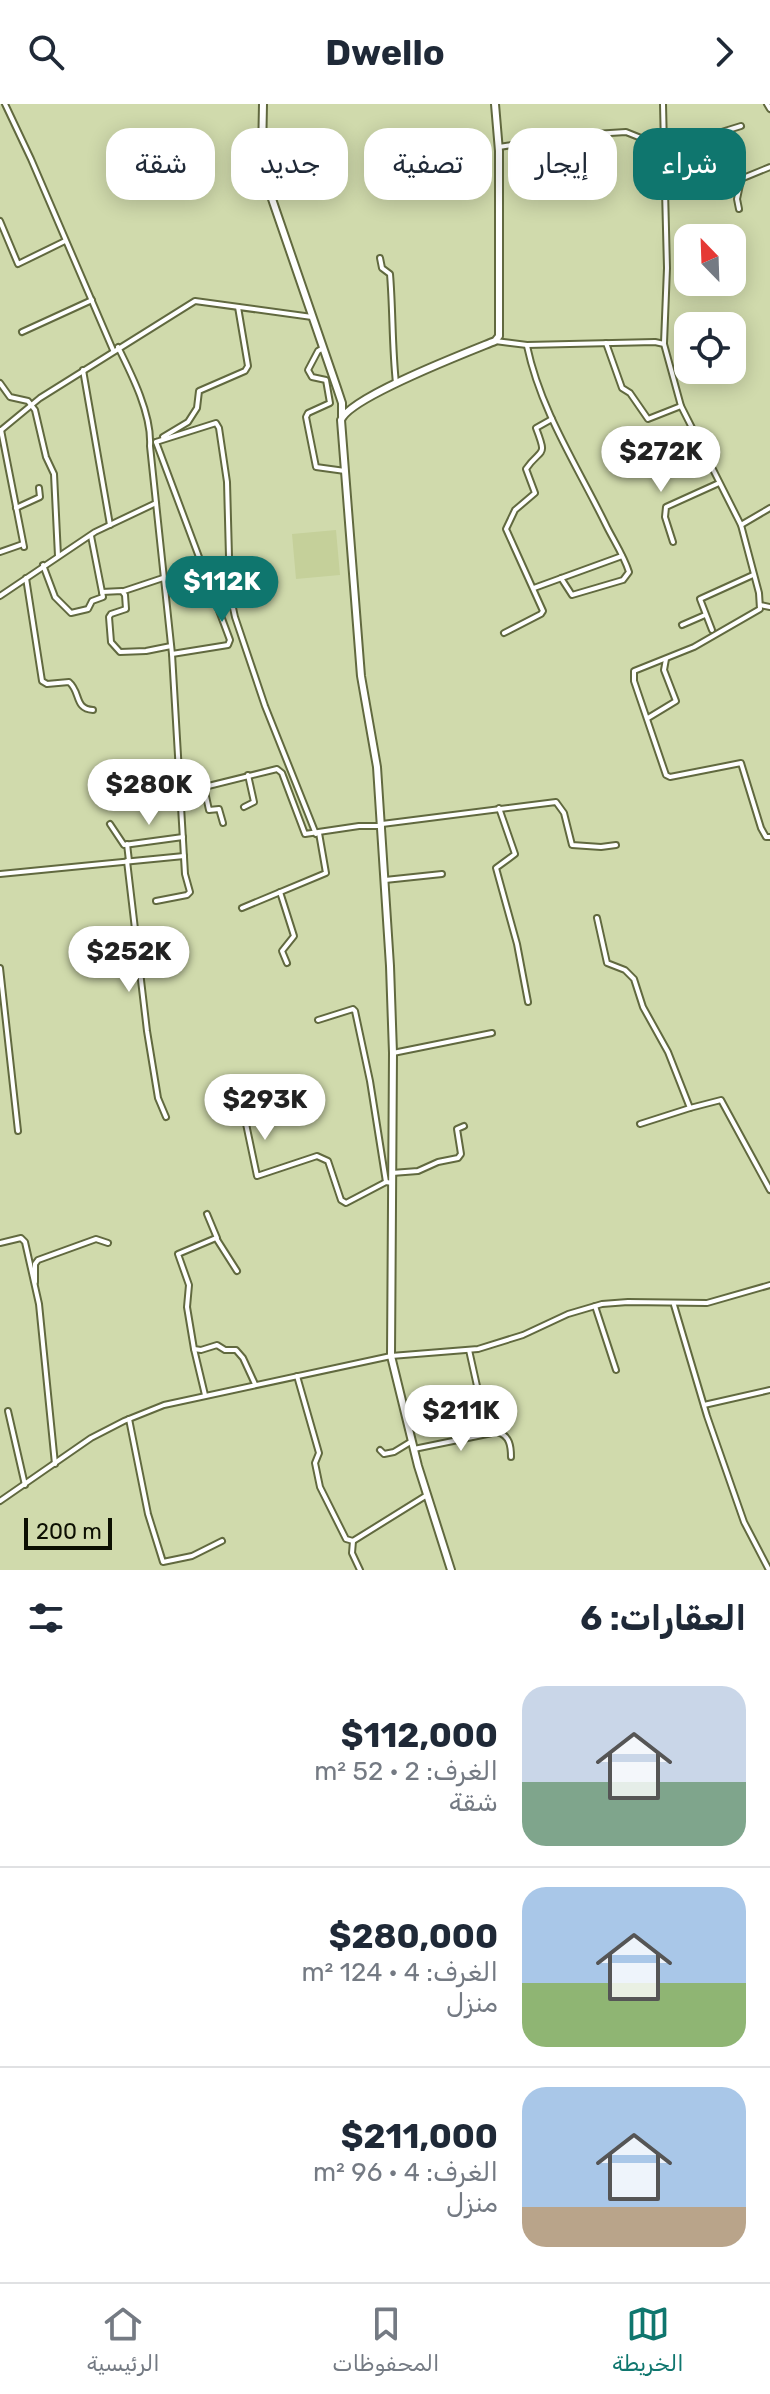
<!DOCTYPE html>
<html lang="ar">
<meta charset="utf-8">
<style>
:root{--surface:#fff;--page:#f6f6f7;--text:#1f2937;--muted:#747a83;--line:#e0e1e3;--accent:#0f766e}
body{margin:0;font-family:Rubik,Vazirmatn,sans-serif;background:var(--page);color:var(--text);direction:rtl;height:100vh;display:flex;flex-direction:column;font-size:30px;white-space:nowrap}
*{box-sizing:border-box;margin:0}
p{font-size:26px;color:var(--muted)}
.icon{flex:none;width:44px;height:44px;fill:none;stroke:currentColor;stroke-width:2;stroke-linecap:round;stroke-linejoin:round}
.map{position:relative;height:1466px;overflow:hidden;direction:ltr}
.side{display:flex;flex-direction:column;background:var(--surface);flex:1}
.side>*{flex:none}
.top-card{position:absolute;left:24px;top:24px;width:722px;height:72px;direction:rtl;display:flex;gap:16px}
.needle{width:52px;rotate:337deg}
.buttons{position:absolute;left:674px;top:120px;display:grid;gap:16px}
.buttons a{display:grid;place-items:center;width:72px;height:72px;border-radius:16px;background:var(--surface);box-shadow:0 4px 20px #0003;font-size:40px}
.scale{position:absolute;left:24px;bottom:20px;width:88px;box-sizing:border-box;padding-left:8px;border:4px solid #0c0f02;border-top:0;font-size:22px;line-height:28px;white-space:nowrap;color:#0c0f02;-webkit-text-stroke:6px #d0daac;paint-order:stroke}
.price{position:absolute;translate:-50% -68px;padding:0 18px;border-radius:28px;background:#fff;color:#222;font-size:26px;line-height:52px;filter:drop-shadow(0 2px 4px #0008)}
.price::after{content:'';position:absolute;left:50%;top:48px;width:24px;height:18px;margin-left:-12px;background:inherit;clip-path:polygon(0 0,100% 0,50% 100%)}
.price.active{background:var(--accent);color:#fff}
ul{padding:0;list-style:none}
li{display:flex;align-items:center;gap:24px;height:200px;padding:0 24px}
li+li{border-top:2px solid var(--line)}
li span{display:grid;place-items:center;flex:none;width:224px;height:160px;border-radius:24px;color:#555}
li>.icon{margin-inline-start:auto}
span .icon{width:96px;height:96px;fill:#fffc;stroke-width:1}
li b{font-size:34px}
h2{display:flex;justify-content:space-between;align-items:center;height:96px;padding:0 24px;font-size:34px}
.tag{padding:0 28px;border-radius:24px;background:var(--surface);box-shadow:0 4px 20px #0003;font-size:28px;line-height:72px}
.tag.active{background:var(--accent);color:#fff}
header{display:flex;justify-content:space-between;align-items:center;height:104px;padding:0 24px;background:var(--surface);font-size:36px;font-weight:700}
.dock{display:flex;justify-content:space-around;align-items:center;height:112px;border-top:2px solid var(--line);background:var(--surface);font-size:22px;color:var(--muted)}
.dock a{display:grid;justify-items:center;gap:4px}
.dock .active{color:var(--accent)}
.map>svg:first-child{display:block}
.built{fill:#c5d09a}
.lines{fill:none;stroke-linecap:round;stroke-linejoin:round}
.minor-casing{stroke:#61693f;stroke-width:8}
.tertiary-casing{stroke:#61693f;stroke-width:10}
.minor{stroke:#fff;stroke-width:4}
.tertiary{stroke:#fff;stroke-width:6}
</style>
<header><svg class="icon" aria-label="forward" viewBox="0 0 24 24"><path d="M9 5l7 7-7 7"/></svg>Dwello<svg class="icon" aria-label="search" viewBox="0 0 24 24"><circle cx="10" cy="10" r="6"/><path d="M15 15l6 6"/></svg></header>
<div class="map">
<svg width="770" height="1466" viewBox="0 0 770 1466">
<rect width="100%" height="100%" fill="#d0daac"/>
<!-- built -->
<path class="built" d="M336,426L340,471L296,475L292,430Z"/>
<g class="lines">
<!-- minor casing -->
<g class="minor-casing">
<g id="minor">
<path d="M5,0L31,55L113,246"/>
<path d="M663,0L665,86L698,78L703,92"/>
<path d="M767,0L770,5"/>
<path d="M702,34L741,22"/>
<path d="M499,43L578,31L626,28L641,34L663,31"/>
<path d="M662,45L710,36L714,41L722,79L726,81L770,63"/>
<path d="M692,54L700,69"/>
<path d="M683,57L692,54L689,40"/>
<path d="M266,62L286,63L298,52L331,44"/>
<path d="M739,105L737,95L741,76"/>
<path d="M0,117L18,160L65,137"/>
<path d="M380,154L382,164L390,170C393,206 392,243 396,279"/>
<path d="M22,228L92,196"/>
<path d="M495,237L527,241L655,238L664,240L681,302L741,421L759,489L760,505L694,543L634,567V577L666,671L670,673L741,659L761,724L766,733H770"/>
<path d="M606,239L622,284L630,289L648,315L681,302"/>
<path d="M664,239L667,164L665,86"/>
<path d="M527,242C541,308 578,363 607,423C614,437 624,452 629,468L623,476L572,491L561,474"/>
<path d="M118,243C132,271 152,311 150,342L172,550L185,770L190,788L187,791L156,797"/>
<path d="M323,244L318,247L308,266L312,273L326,276L330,299L308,309L306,313L316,363L345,367"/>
<path d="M83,266L110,421"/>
<path d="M0,279L10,293L28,297L35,306L46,353L54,370L58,452"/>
<path d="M1,326L24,443"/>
<path d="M0,327L40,294L195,197L312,213"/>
<path d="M163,333L188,318L197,304L199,287L245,267L248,262L238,203"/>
<path d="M156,338L216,319L219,324L227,378L230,490L235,513L265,602L316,730"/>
<path d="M156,338L230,536L228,541L172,550"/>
<path d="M16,404L40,393L39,384"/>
<path d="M741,421L770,404"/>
<path d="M91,432L102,488"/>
<path d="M673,438L665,413L666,403L719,379"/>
<path d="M0,448L23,440"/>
<path d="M43,461L55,493L71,509L88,505L92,497L103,493L102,488"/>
<path d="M26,474L42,577L47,580L69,578C81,588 74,605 93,606"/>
<path d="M534,484L622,452"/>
<path d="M124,487L163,474"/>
<path d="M102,488L122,487L125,491L126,505L111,510L109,513L111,538L120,548L146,547L171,542"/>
<path d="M0,492L95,428L156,399"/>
<path d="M760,501L770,503"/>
<path d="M682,521L705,511"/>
<path d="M712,526L700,495L753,471"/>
<path d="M504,529L541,510L543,507L506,425L515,406L535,389L526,365C541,343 548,355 536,324L552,315"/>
<path d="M648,614L676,597L664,566L666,555"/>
<path d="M204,683L209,706L219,705L223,719"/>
<path d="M180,689L277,665L282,669L305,730L359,722H382"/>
<path d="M244,703L254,698L248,671"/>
<path d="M499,704L515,750L496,764L517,840L528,898"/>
<path d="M110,720L124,741L183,733"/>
<path d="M382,720L556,698L564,709L572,741L601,743L616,741"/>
<path d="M127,740L129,757"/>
<path d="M127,757L147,927L158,994L166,1013"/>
<path d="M0,770L184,752"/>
<path d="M385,776L442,770"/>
<path d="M280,788L294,832L282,847L287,859"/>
<path d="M242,804L326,769L319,729"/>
<path d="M597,814L607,859L625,866L634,875L643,903L668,948L690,1004L721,996L770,1086"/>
<path d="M0,864L18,1027"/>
<path d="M318,916L353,905L355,907L370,977L386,1078"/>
<path d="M393,949L492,929"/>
<path d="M274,1011L248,1012L245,1015L257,1072L317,1052L328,1057L341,1096L346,1099L386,1078L392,1079"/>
<path d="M640,1020L690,1004"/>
<path d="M392,1069L418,1067L438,1058L458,1054L461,1050L457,1025L464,1022"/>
<path d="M207,1110L217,1134"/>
<path d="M0,1139L21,1134L25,1138L39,1200L55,1360"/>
<path d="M237,1167L216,1134L178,1150L189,1181L187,1203L194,1245L201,1246L217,1241L225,1246H236L243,1254L255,1280"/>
<path d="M35,1178V1160L38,1156L96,1135L108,1139"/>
<path d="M674,1201L707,1312L744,1418L769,1466"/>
<path d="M595,1202L616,1266"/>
<path d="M194,1245L205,1291"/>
<path d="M469,1246L481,1300"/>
<path d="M297,1272L319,1349L315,1359L320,1383L346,1435L353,1437L427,1391"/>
<path d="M704,1301L770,1286"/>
<path d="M8,1307L25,1381"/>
<path d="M129,1315L148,1410L163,1458L192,1452L222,1437"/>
<path d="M414,1345L497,1328C510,1331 511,1343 511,1353"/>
<path d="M380,1346L384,1350L394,1348L412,1337"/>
<path d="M0,1397L91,1334L124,1317L164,1301L391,1252L478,1245L523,1231L568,1210L602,1200L628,1198L707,1199L770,1181"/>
<path d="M353,1437L352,1449L360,1466"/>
</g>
</g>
<!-- tertiary casing -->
<g class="tertiary-casing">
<g id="tertiary">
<path d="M263,0L262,51L271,92L337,284L342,299V312"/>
<path d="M451,1466L418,1362L391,1252L393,949L390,862L377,663L361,572L341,316C350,293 468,248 495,237L499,232V47L495,0"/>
</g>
</g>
<!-- minor -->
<use href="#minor" class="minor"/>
<!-- tertiary -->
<use href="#tertiary" class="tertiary"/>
</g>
</svg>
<div class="buttons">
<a><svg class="needle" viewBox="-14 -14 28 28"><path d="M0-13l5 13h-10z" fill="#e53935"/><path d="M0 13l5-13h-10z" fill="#747a83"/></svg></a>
<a><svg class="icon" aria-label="locate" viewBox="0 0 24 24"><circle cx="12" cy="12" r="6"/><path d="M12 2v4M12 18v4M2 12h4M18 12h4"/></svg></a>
</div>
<div class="scale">200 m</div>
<b class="price" style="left:661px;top:390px">$272K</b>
<b class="price active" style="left:222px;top:520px">$112K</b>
<b class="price" style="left:149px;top:723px">$280K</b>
<b class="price" style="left:129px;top:890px">$252K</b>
<b class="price" style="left:265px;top:1038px">$293K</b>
<b class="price" style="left:461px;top:1349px">$211K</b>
<div class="top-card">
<a class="tag active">شراء</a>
<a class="tag">إيجار</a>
<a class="tag">تصفية</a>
<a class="tag">جديد</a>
<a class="tag">شقة</a>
</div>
</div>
<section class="side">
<h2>العقارات: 6<svg class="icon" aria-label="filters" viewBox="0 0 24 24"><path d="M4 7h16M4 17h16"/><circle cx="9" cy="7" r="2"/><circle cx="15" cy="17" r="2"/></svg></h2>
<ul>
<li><span style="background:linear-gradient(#c9d6e8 60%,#7fa58c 0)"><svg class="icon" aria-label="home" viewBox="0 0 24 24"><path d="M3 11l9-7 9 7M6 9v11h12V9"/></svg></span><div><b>$112,000</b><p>الغرف: 2 · 52 m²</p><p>شقة</p></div></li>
<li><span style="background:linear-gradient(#a9c7e8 60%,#8fb573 0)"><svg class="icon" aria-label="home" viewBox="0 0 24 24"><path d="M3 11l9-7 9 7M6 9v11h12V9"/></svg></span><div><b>$280,000</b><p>الغرف: 4 · 124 m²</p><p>منزل</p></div></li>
<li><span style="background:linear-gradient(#a9c7e8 75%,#b9a48a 0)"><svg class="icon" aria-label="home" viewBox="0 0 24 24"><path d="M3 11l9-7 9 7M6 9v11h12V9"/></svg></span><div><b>$211,000</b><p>الغرف: 4 · 96 m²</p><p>منزل</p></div></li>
</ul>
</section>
<nav class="dock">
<a class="active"><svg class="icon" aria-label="map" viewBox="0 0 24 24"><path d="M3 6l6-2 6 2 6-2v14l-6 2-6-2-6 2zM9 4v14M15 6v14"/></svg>الخريطة</a>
<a><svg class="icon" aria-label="saved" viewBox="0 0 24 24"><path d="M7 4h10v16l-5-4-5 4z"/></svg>المحفوظات</a>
<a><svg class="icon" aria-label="home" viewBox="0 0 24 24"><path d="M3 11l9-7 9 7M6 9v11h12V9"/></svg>الرئيسية</a>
</nav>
